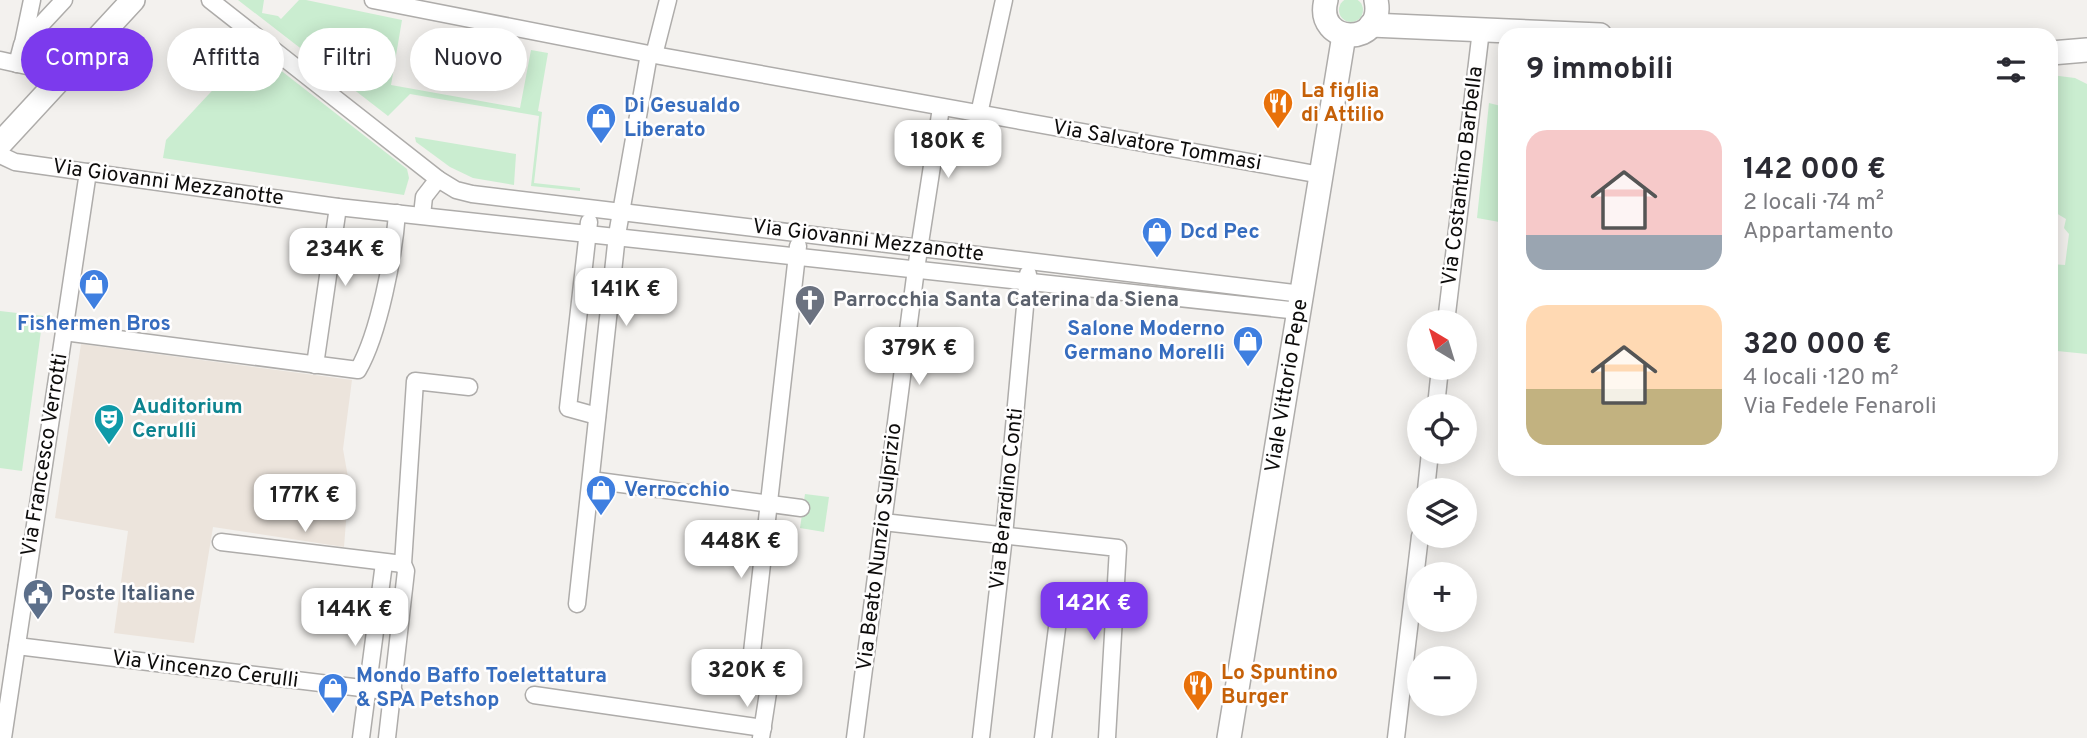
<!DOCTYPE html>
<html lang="it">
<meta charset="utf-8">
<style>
:root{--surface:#fff;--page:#f2f2f3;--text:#2b2b33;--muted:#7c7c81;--accent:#7c3aed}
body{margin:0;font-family:Overpass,sans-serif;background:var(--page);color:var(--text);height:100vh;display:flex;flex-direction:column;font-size:26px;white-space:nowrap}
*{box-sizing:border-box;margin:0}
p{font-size:23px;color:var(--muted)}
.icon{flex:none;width:38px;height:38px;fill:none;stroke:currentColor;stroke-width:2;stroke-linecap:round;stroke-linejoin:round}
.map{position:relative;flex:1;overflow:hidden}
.panel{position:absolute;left:1498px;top:28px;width:560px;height:448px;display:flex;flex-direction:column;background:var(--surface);border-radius:21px;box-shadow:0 4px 18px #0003}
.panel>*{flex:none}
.guide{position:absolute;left:21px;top:28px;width:665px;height:63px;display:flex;gap:14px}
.needle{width:46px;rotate:322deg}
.fabs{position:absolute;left:1407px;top:310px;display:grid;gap:14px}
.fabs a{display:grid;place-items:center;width:70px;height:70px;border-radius:50%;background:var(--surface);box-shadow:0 4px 18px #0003;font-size:35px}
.price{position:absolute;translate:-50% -60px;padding:0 16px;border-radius:14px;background:#fff;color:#222;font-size:23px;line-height:46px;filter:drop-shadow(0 2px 4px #0008)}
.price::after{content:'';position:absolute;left:50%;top:42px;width:21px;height:16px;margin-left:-10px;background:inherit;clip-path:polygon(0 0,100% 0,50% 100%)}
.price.current{background:var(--accent);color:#fff}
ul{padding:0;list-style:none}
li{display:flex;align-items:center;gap:21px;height:175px;padding:0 28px}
li span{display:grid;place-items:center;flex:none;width:196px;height:140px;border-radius:21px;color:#555}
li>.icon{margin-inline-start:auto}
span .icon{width:84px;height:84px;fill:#fffc;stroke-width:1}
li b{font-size:30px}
h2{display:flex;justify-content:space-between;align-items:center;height:84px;padding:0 28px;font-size:30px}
.pill{padding:0 24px;border-radius:32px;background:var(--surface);box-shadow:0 4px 18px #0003;font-size:24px;line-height:63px}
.pill.current{background:var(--accent);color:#fff}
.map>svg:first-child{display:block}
.built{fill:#ece4dc}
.green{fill:#caedd0}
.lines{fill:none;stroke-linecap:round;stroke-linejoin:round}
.street-casing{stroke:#aeacaa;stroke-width:19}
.secondary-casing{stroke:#aeacaa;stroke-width:26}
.street{stroke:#fff;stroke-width:16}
.secondary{stroke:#fff;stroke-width:23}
.labels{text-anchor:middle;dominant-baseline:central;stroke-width:5;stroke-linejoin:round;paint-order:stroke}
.food-label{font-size:21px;font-weight:bold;fill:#c56008;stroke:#fffefe;text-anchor:start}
.shop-label{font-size:21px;font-weight:bold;fill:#366cbe;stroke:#fffefe;text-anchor:start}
.street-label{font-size:21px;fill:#0d0c0b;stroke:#fffefe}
.worship-label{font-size:21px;font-weight:bold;fill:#5b616d;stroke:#fffefe;text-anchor:start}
.culture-label{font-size:21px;font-weight:bold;fill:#0d838f;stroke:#fffefe;text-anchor:start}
.service-label{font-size:21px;font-weight:bold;fill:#4e5e75;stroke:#fffefe;text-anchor:start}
</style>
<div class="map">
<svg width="2087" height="738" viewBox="0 0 2087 738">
<rect width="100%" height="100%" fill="#f3f1ee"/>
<!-- built -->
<path class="built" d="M81,344L352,380L343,449L349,483L344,547L213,527L194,643L114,633L128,531L55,518Z"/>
<!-- green -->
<g class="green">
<circle cx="1351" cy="10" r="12"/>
<path d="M238,0H264L262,13L278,16L281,19L299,0H306L402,20L391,85L520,108L531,50L548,53L538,111L542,112L534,183L580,188V191L531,186L539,116L410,94L388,116Z"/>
<path d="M252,48L407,169L409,178L404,195L163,158L166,140Z"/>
<path d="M2051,75L2075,78L2087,84V354L2057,351L2051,346V264L2065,265L2069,234L2064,228L2066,219L2051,210Z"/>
<path d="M1489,103L1505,107V223L1477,218Z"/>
<path d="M415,137L516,154L514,185L473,178L450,167L416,142Z"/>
<path d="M0,311L43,316L22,471L0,468Z"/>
<path d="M805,494L829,497L824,532L800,528Z"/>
</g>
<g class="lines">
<!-- street casing -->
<g class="street-casing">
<g id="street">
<path d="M210,0L438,179L456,190L472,194L1302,294"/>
<path d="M373,0L649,54L1321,175"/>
<path d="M23,43L32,0"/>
<path d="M654,55L668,0"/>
<path d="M0,60L45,70L62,77"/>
<path d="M17,64L22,45L64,0"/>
<path d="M979,114L1004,0"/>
<path d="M0,155L15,162L338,207L1299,311"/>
<path d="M422,215L424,197L438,179"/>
<path d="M589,222L568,408L597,416"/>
<path d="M1446,322L1481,30"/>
<path d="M64,332L358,370C379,334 394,255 397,213"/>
<path d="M315,365L338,207"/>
<path d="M1436,406L1440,368"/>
<path d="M591,480L801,508"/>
<path d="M1426,490L1430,452"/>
<path d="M883,522L1118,548L1107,738"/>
<path d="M221,542L403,564"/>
<path d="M577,604L617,235L649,54"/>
<path d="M17,646L394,692"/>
<path d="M534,695L763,728"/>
<path d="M3,738L88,172"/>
<path d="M361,738L384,563"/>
<path d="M387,738L406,571L403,564L415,381L469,387"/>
<path d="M761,738L769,686L751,661L798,246"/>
<path d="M855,738L916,269L941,108"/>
<path d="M981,738L1004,536L1028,274"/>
<path d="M1043,738L1058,620"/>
<path d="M1396,738L1420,536"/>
</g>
</g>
<!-- secondary casing -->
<g class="secondary-casing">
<g id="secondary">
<path d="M1326,0C1314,46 1386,47 1376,0"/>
<path d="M1371,25L1600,35"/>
<path d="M2051,53L2087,50"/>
<path d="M0,144L133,0"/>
<path id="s1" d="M1229,738L1344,35"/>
</g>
</g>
<!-- street -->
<use href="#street" class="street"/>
<!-- secondary -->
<use href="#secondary" class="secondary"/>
</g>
<!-- icons -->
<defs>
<g id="restaurant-pin" transform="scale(1.575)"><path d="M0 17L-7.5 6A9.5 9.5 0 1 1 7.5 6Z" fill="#e8710a" stroke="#fffefe"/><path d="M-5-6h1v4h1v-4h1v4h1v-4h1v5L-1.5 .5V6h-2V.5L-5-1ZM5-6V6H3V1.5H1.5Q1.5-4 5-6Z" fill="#fff"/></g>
<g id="shop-pin" transform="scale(1.575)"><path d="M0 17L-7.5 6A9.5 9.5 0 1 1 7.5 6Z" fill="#3f7fe0" stroke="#fffefe"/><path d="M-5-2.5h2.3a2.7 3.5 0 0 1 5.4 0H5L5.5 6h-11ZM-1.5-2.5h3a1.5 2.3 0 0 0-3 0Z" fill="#fff"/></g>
<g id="church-pin" transform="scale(1.575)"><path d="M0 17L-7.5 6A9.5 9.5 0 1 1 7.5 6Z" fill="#6b7280" stroke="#fffefe"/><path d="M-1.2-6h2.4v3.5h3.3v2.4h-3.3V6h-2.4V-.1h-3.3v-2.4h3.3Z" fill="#fff"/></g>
<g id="theatre-pin" transform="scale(1.575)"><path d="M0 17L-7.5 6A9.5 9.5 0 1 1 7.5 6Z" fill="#0f9aa8" stroke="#fffefe"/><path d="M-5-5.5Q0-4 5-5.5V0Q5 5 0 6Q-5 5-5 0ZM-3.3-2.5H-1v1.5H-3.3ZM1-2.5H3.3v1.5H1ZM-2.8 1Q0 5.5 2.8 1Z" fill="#fff"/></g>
<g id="civic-pin" transform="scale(1.575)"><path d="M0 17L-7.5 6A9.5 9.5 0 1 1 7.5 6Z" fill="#5c6f8a" stroke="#fffefe"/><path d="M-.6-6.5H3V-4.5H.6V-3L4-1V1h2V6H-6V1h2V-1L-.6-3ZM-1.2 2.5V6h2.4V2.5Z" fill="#fff"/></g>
</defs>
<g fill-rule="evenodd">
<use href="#restaurant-pin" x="1278" y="103"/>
<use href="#shop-pin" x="601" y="118"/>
<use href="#shop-pin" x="1157" y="232"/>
<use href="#shop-pin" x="94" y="284"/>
<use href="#church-pin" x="810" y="300"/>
<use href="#shop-pin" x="1248" y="341"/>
<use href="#theatre-pin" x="109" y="419"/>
<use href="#shop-pin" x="601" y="490"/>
<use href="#civic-pin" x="38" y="594"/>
<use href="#restaurant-pin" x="1198" y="685"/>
<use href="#shop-pin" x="333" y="688"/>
</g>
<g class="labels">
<!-- food labels -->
<g class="food-label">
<text x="1301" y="91">La figlia<tspan x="1301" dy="24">di Attilio</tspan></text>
<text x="1221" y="673">Lo Spuntino<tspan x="1221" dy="24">Burger</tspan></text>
</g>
<!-- shop labels -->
<g class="shop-label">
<text x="624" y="106">Di Gesualdo<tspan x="624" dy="24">Liberato</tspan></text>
<text x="1180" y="232">Dcd Pec</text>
<text x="94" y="324" text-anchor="middle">Fishermen Bros</text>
<text x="1225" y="329" text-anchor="end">Salone Moderno<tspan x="1225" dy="24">Germano Morelli</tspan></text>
<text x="624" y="490">Verrocchio</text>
<text x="356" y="676">Mondo Baffo Toelettatura<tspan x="356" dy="24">&amp; SPA Petshop</tspan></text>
</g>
<!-- street labels -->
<g class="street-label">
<text transform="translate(1157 146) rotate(10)">Via Salvatore Tommasi</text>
<text transform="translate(1463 176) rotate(-83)">Via Costantino Barbella</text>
<text transform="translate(168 183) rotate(8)">Via Giovanni Mezzanotte</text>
<text transform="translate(868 241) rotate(7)">Via Giovanni Mezzanotte</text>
<text stroke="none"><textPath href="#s1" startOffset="357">Viale Vittorio Pepe</textPath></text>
<text transform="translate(45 455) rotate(-81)">Via Francesco Verrotti</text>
<text transform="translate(1007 499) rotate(-84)">Via Berardino Conti</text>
<text transform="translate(880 547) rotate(-83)">Via Beato Nunzio Sulprizio</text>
<text transform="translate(205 670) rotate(7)">Via Vincenzo Cerulli</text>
</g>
<!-- worship labels -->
<g class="worship-label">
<text x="833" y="300">Parrocchia Santa Caterina da Siena</text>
</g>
<!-- culture labels -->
<g class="culture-label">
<text x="132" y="407">Auditorium<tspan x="132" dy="24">Cerulli</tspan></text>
</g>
<!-- service labels -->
<g class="service-label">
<text x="61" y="594">Poste Italiane</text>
</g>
</g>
</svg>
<div class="fabs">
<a><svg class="needle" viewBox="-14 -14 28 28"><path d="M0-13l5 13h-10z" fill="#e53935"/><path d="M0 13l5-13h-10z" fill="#7c7c81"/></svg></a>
<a><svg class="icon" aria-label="locate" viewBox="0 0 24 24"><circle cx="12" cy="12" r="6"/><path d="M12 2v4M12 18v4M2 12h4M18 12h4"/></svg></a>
<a><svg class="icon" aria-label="layers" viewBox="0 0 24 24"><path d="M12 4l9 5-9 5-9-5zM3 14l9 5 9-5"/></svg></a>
<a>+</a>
<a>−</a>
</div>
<b class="price" style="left:948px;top:180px">180K €</b>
<b class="price" style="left:345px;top:288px">234K €</b>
<b class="price" style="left:626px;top:328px">141K €</b>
<b class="price" style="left:919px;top:387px">379K €</b>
<b class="price" style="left:305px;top:534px">177K €</b>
<b class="price" style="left:741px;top:580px">448K €</b>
<b class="price current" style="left:1094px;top:642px">142K €</b>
<b class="price" style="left:355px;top:648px">144K €</b>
<b class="price" style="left:747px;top:709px">320K €</b>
<div class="guide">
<a class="pill current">Compra</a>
<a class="pill">Affitta</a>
<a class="pill">Filtri</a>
<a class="pill">Nuovo</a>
</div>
<section class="panel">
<h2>9 immobili<svg class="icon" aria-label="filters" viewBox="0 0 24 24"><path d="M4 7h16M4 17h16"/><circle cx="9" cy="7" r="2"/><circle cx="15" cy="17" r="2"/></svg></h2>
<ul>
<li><span style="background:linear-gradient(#f6c9c9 75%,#9aa5b1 0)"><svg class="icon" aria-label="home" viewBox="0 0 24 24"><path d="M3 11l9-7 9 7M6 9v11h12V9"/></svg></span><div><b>142 000 €</b><p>2 locali · 74 m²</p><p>Appartamento</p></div></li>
<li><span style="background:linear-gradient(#ffd9b3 60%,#c2b280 0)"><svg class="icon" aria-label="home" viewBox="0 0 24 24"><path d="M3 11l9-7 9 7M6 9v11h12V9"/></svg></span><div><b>320 000 €</b><p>4 locali · 120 m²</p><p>Via Fedele Fenaroli</p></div></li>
</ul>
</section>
</div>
